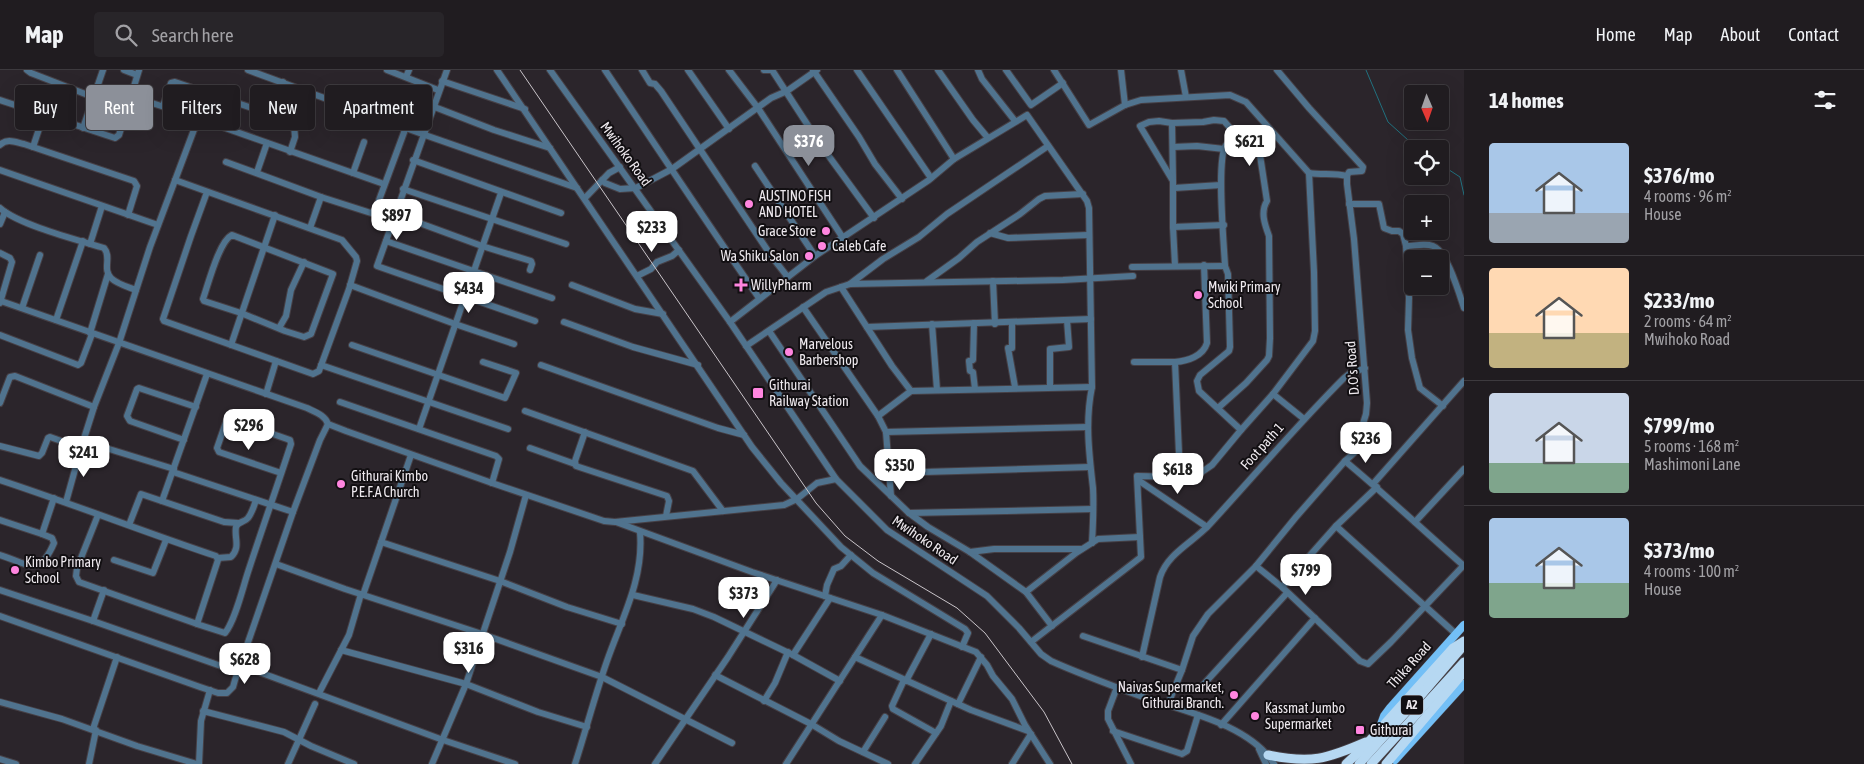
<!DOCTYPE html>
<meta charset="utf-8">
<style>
:root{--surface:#201c20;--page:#282529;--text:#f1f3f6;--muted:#a2a1a5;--line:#3d3a3e;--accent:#8c9099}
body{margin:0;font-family:"Asap Condensed",sans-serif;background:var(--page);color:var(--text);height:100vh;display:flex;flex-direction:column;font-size:19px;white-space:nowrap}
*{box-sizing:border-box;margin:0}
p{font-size:16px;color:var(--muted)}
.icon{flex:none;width:28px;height:28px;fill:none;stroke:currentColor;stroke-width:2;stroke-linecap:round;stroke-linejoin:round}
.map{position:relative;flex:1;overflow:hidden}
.panel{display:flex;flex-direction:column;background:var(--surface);width:400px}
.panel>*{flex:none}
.hud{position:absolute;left:15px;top:15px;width:475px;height:45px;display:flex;gap:10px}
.needle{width:32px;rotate:178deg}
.fabs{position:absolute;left:1404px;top:15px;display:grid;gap:10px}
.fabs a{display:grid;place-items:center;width:45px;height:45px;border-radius:5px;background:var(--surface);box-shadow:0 5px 20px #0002,0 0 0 1px var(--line);font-size:25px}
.price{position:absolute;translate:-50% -42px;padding:0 11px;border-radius:10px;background:#fff;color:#222;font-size:16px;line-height:32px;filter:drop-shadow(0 1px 2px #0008)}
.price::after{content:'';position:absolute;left:50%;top:30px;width:15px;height:11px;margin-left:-8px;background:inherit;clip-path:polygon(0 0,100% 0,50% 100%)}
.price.current{background:var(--accent);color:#fff}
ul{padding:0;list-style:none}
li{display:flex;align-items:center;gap:15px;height:125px;padding:0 25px}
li+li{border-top:1px solid var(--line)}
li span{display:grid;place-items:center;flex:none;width:140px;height:100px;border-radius:5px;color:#555}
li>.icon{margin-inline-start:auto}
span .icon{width:60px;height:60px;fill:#fffc;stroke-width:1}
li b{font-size:21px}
h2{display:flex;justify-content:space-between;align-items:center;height:60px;padding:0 25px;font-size:21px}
.tag{padding:0 18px;border-radius:5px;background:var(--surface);box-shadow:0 5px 20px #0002,0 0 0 1px var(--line);font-size:18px;line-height:45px}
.tag.current{background:var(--accent);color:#fff}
header{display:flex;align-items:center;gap:30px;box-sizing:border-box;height:70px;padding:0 25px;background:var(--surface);border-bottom:1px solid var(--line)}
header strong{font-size:24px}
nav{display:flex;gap:28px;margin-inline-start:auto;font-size:18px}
.search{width:350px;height:45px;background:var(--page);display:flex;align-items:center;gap:12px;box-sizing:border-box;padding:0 18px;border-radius:5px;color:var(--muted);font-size:19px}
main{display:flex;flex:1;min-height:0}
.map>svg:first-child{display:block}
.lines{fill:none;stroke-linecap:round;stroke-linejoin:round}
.stream{stroke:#21717f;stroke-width:1}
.minor-casing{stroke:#464046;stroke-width:8}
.major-casing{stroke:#464046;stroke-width:9}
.highway-casing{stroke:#464046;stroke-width:11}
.minor{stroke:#50738e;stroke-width:6}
.major{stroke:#73bff6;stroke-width:8}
.highway{stroke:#b6d8f2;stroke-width:9}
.rail{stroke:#c9c4c9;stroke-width:1}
.poi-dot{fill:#ff85df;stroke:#120f12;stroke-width:2}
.labels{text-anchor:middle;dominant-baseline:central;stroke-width:4;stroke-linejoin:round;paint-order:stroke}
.shield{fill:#120f12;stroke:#aca8ac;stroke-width:1}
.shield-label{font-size:12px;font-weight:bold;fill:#eee9ee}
.street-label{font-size:14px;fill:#eee9ee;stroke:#120f12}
.poi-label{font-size:14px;fill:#eee9ee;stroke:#120f12;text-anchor:start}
</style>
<header>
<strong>Map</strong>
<div class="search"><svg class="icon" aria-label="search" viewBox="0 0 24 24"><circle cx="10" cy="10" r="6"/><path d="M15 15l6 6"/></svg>Search here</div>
<nav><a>Home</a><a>Map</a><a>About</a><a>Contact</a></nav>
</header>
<main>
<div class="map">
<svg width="1464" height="694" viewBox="0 0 1464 694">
<rect width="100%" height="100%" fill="#2b252b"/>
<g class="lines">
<!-- stream -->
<g class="stream">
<path d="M1366,0L1388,52L1418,79"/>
<path d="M1440,94L1460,107L1464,125"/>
</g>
<!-- minor casing -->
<g class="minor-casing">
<g id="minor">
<path d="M27,0L31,3L93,27"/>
<path d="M124,0L137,5"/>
<path d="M248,0L425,65L577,118"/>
<path d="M387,0L438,20"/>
<path d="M447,0L377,196L535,251"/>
<path d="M497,0L752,377L781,413L841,477L873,503L965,559L968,563L962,577"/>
<path d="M550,0L730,252L836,409L887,460L987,526L1019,558L1041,584L1051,591C1080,604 1110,615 1140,626C1183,641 1249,654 1274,694"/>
<path d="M605,0C656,76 707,153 759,228"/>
<path d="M642,0L650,13L655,14L661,21L772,187L787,206"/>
<path d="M688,0L729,59"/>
<path d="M729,0L758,38L843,168"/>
<path d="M764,0H772L820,74L874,148"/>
<path d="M813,0L859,67L875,94L902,129"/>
<path d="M857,0L931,108"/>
<path d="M897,0L954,89"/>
<path d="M938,0L973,50L988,68"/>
<path d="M978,0L982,9L1015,51"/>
<path d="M1006,0L1031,35L1063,13"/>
<path d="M1054,0L1089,55L1125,35L1141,30L1230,25L1246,32L1309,103C1322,105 1334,103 1347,106"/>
<path d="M1121,0L1125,35"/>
<path d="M1181,0L1186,27"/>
<path d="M406,7L409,0"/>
<path d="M442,11L525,39"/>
<path d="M130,26L180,42L384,114"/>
<path d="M0,30L115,68L119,65L139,0"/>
<path d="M163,36L171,13L175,12L264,42L294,55L295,67L290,82"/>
<path d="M432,36L494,60L550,78"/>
<path d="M269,44L283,12"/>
<path d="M1172,53L1173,110"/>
<path d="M83,58L103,0"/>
<path d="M0,75C7,68 15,72 24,74L134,111L137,116L128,145"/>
<path d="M33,77L44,44"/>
<path d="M1173,77L1197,76L1224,79"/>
<path d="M413,90L561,143"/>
<path d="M226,92L321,127L371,143L375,141L406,57"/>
<path d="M755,96L815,186"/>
<path d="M0,100L158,155"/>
<path d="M257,102L267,73"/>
<path d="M353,103L364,72"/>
<path d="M175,110L342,170L356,187L357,191L349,219L319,301L313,304L164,251L163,249L191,166L207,122"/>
<path d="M602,110L605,113L620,119L636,118L672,99L771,28L787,21L817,0"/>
<path d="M1174,118L1221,115"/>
<path d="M403,119L566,174"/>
<path d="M585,128L609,103L620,97"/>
<path d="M1349,134H1379L1384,158L1392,161H1399L1403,164L1406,176L1409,228L1408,260L1412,288L1420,318L1443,336"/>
<path d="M0,138C19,155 78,170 104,178C112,187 102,199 111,208C117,214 128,217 136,220"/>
<path d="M395,144L482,176L531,191L532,194L530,200"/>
<path d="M0,154L5,142"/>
<path d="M1173,157L1224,155"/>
<path d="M310,158L321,127"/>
<path d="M990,163L1008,168L1088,165"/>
<path d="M232,165L333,204L311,264L304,267L285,261L241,243L204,231L203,229C208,215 219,171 232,165Z"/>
<path d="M386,171L552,228"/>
<path d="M90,174L102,136"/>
<path d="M1406,176C1414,176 1425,173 1433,176C1447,181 1459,223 1464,238"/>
<path d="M0,183L10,188L12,192L0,233"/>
<path d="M1175,195L1173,157V111L1140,56L1149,52L1159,51L1172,53L1203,52L1214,50L1224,51L1237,66L1260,85L1267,131C1260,142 1265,155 1269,166L1270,268L1269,286L1267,290L1246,313L1218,338"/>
<path d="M1204,195L1207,273C1203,286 1188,291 1175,292L1180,407L1196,406L1212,395L1241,360L1273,324L1313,271L1315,261L1314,202L1309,103"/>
<path d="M1132,197L1225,196"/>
<path d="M637,206L651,199L657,192L672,186L679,180"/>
<path d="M927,211L959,188L977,172L1020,144L1039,129L1045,126L1083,124"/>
<path d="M993,211L995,254"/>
<path d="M850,214L883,189L919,167L947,144L1048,76"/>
<path d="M350,215L455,254L514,274"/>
<path d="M572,215L635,239L663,244"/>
<path d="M841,217L892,296L911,321L1092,317"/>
<path d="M1,231L307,338C315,342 325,345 328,354L346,361L492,413L604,451L615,452L784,435L797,429L817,413L836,409"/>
<path d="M803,237L878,346L886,362L891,426"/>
<path d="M22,238L40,185"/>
<path d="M56,250L83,171"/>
<path d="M564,252L633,277L698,295"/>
<path d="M730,252L815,186L929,110L954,89L1027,45L1087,131L1089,138L1092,317C1085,351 1089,383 1093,418C1094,436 1093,455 1092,473"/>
<path d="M974,253L973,290L969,291L970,301L973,302L975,319"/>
<path d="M1012,253V278H1008L1015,317"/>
<path d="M932,254L937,320"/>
<path d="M867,257L1091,249"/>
<path d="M279,258L286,246L291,220L304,192"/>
<path d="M769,261L860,396L909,443L928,457L970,482L1026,522L1052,556"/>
<path d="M90,263L108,204"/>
<path d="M0,265L78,295L81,293L92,264"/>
<path d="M231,275L275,145"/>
<path d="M352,275L505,328L516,303L483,292"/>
<path d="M746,276L826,222L850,214L1063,210L1133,206"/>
<path d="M1134,292H1175"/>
<path d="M321,295L508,359"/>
<path d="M541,295L718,358L744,365"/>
<path d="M1050,317V279L1069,277L1067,250"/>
<path d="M266,324L276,291"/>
<path d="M1273,324L1304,349"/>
<path d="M340,332L496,386L499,389L492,413"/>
<path d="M0,333L10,307L15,306L94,337"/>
<path d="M525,341L693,401L723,441"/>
<path d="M878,346L911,321"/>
<path d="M419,359L501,123"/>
<path d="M1241,360L1199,321L1197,311L1200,305L1229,281L1230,277L1228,204L1225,196C1224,174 1216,89 1226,75L1245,71"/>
<path d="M585,362L575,391L576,396L667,426L669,431L666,446"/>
<path d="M886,362L1088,357"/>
<path d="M184,370L130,351L127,346L137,319L139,318L196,337"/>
<path d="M83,371L174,399"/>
<path d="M0,376L39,386L42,383L48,368L50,367L81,378L94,337L119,273L150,177L198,49"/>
<path d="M530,378L575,394"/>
<path d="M1345,391C1386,425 1424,461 1464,496"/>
<path d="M173,402L293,442"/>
<path d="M889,403L1090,397"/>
<path d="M0,410C73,434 144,462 216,486L218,490L197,554"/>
<path d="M1138,410L1207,457"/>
<path d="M1373,414L1464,311"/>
<path d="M162,431L207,304"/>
<path d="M66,432L81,378"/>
<path d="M909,443L1093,439"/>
<path d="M98,445L77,498L76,506L79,512L200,555L225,563C235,551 243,517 248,502C262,459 277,417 291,374L290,370L230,349L226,352L217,378L219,382L281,403"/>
<path d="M0,450L42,464"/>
<path d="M616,452L752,502L882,545L976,582L987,595L993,606L1012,629L1025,655L1050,694"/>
<path d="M1415,452L1464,399"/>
<path d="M129,455L141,424L224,452L238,453"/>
<path d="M1336,456L1456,564"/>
<path d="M381,472L500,511L567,537L622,554"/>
<path d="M970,482L994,479H1081"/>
<path d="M0,485C29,494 39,508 54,473L52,468L42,464L54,428"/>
<path d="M218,488L231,487C241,477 234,468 236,457C238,451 244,453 248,448C252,443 254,436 256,430"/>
<path d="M114,490L153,503L166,470"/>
<path d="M276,494L345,519L482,564L602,607L732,673"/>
<path d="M1256,496L1282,517L1360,591L1368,594L1391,572L1464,495"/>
<path d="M1282,517L1336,456L1377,417"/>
<path d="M0,520L93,551L238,602"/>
<path d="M1026,522L1076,483L1098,469L1140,467"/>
<path d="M363,525L411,385"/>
<path d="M633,525L693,539L714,547L793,585L840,611"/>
<path d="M825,526L827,515L834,499L841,496L851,485"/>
<path d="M0,546L200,617L218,623H227L233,617L235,610L293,442L320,370L328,354"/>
<path d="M93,551L104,520"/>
<path d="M1083,566L1182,600"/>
<path d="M1031,572L1141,487L1137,406L1180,407"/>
<path d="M341,580L466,614L538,642L587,657"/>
<path d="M793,585L830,528"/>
<path d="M855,587L971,640L1028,661"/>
<path d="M1142,587L1160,507C1168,483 1192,473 1209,455C1254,406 1297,355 1344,308L1349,304L1365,298"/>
<path d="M240,595L443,670L515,694"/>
<path d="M715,605L811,654L839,671L888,694"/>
<path d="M904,610L892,636L893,639L936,663"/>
<path d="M906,611L931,564"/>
<path d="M1203,615L1287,523"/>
<path d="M1117,617L1108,641V649L1131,694"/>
<path d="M319,623L349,565L361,524"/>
<path d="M764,631L775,613L788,582"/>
<path d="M0,632L62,649L137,676L197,694"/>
<path d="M958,634L981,587"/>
<path d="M1168,634L1182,600L1193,566L1208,544L1256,496L1296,447L1345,391L1354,383L1366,344L1367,333L1354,169L1347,114V106L1349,102L1362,101L1363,97L1309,38L1277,0"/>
<path d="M203,641L284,662L311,676L354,694"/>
<path d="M1221,655L1315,548"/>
<path d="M93,659L117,587"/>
<path d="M1113,661L1182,684L1187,681L1198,645"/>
<path d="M1259,679L1266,694"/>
<path d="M863,682L885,647"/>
<path d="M0,689L16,694"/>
<path d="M89,694L96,660"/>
<path d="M199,694L201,651L210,620"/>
<path d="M288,694L315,634"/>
<path d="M432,694L466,614L510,482L526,425"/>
<path d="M575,694C586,660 595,625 607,591C622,548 644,509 640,462"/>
<path d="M655,694L728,587L777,510"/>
<path d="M786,694L882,545"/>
<path d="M915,694L941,656L951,631"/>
<path d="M1012,694L1031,664"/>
</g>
</g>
<!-- major casing -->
<g class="major-casing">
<g id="major">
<path d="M1380,657L1384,646L1390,638L1464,555"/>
<path d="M1395,690L1464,614"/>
</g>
</g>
<!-- highway casing -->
<g class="highway-casing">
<g id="highway">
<path d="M1268,685C1311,694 1327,689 1366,672"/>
<path d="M1346,694L1363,678L1453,578L1464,571"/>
<path d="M1359,694L1422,624L1464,575"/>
<path d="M1371,694L1464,592"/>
<path d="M1386,694L1464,602"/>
</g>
</g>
<!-- minor -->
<use href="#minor" class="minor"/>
<!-- major -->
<use href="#major" class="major"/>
<!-- highway -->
<use href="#highway" class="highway"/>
<!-- rail -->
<path class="rail" d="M520,0L816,433L845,466L878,491L957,538L985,563L1044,642L1072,694"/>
</g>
<!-- markers -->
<g class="poi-dot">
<circle cx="749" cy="134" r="5"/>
<circle cx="826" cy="161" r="5"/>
<circle cx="822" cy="176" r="5"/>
<circle cx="809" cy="186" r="5"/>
<path d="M738.5 207.5h5v5h5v5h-5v5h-5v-5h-5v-5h5z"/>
<circle cx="1198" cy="225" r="5"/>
<circle cx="789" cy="282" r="5"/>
<rect x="752" y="317" width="12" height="12" rx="2.5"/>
<circle cx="341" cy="414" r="5"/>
<circle cx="15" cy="500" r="5"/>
<circle cx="1234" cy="625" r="5"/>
<circle cx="1255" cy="646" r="5"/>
<rect x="1355" y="655" width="10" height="10" rx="2.5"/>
</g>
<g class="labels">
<!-- shield labels -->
<rect class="shield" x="1401" y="625.5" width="22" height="19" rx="4"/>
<g class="shield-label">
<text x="1412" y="635">A2</text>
</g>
<!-- street labels -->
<g class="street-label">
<text transform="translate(626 84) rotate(54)">Mwihoko Road</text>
<text transform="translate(1352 298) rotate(-94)">D.O's Road</text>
<text transform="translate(1262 376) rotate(-48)">Foot path 1</text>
<text transform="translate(925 470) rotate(34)">Mwihoko Road</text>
<text transform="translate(1409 595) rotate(-48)">Thika Road</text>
</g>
<!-- poi labels -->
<g class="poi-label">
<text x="759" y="126">AUSTINO FISH<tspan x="759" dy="16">AND HOTEL</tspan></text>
<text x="816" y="161" text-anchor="end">Grace Store</text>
<text x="832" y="176">Caleb Cafe</text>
<text x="799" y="186" text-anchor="end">Wa Shiku Salon</text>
<text x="751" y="215">WillyPharm</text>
<text x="1208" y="217">Mwiki Primary<tspan x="1208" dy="16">School</tspan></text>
<text x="799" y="274">Marvelous<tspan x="799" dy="16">Barbershop</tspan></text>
<text x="769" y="315">Githurai<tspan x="769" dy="16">Railway Station</tspan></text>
<text x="351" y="406">Githurai Kimbo<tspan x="351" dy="16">P.E.F.A Church</tspan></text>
<text x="25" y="492">Kimbo Primary<tspan x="25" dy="16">School</tspan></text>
<text x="1224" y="617" text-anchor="end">Naivas Supermarket,<tspan x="1224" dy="16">Githurai Branch.</tspan></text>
<text x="1265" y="638">Kassmat Jumbo<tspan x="1265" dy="16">Supermarket</tspan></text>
<text x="1370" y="660">Githurai</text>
</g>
</g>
</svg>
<div class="fabs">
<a><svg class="needle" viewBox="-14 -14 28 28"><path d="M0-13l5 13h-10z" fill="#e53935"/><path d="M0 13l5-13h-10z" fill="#a2a1a5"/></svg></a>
<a><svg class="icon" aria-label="locate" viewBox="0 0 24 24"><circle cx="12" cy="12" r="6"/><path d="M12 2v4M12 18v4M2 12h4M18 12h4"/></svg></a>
<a>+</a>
<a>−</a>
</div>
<b class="price current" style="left:809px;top:97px">$376</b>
<b class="price" style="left:1250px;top:97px">$621</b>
<b class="price" style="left:397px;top:171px">$897</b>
<b class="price" style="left:652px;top:183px">$233</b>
<b class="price" style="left:469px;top:244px">$434</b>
<b class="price" style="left:249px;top:381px">$296</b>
<b class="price" style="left:1366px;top:394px">$236</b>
<b class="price" style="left:84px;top:408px">$241</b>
<b class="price" style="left:900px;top:421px">$350</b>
<b class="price" style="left:1178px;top:425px">$618</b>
<b class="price" style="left:1306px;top:526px">$799</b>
<b class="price" style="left:744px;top:549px">$373</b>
<b class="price" style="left:469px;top:604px">$316</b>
<b class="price" style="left:245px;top:615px">$628</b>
<div class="hud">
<a class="tag">Buy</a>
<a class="tag current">Rent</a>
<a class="tag">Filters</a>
<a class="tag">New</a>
<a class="tag">Apartment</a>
</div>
</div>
<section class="panel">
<h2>14 homes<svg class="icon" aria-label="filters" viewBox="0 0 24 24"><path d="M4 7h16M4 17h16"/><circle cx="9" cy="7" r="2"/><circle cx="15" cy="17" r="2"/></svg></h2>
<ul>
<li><span style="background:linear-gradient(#a9c7e8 70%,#9aa5b1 0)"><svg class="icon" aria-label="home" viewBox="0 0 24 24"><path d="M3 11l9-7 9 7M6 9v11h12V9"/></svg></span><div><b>$376/mo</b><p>4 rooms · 96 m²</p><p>House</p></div></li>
<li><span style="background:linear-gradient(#ffd9b3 65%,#c2b280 0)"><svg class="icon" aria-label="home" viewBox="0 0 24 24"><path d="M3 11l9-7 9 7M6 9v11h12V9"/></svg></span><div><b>$233/mo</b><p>2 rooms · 64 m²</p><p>Mwihoko Road</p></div></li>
<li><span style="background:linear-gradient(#c9d6e8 70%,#7fa58c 0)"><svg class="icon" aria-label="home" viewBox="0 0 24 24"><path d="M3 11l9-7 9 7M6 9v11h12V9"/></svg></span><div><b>$799/mo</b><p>5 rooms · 168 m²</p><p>Mashimoni Lane</p></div></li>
<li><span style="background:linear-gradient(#a9c7e8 65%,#7fa58c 0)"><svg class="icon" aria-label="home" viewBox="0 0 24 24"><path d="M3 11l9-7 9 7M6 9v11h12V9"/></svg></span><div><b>$373/mo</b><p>4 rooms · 100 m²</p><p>House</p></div></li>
</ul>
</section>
</main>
